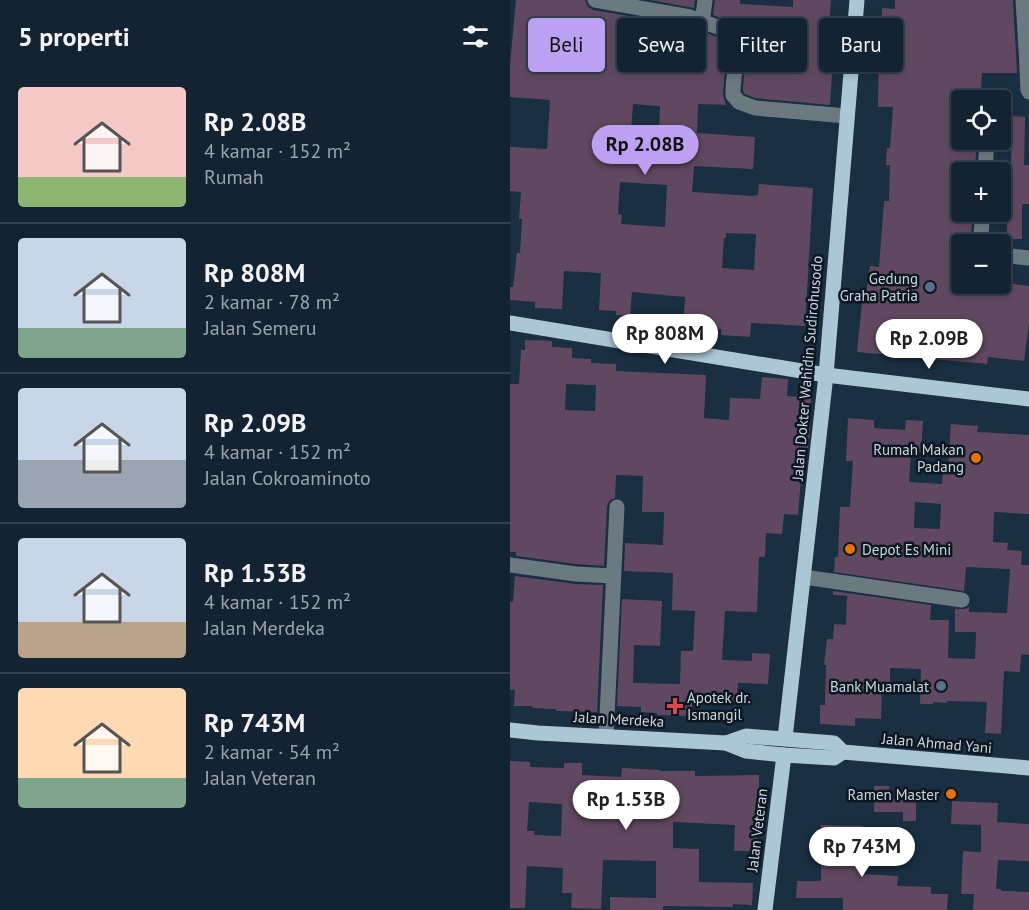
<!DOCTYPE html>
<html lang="id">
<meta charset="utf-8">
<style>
:root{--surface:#142331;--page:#212f3d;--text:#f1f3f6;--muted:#9da4ab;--line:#33404d;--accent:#bca0f2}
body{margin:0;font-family:"PT Sans",sans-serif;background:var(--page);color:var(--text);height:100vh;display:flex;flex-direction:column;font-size:22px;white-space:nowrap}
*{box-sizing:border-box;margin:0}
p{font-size:20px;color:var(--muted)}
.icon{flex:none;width:33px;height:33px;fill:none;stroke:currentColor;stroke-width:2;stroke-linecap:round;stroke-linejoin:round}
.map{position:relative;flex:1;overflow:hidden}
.sheet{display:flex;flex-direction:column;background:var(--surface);width:510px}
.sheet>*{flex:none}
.banner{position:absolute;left:18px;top:18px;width:411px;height:54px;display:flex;gap:12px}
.fabs{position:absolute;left:441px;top:90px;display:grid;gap:12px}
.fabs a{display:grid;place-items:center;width:60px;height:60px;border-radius:6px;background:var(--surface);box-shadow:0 3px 9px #0003,0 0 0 2px var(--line);font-size:30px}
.price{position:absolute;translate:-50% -51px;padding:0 14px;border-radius:21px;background:#fff;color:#222;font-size:20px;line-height:39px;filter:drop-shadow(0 2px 3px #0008)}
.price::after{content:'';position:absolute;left:50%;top:36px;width:18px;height:14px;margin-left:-9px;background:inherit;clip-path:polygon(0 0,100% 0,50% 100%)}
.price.active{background:var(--accent);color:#111}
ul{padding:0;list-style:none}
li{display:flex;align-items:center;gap:18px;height:150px;padding:0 18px}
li+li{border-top:2px solid var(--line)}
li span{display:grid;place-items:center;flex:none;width:168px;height:120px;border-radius:6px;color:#555}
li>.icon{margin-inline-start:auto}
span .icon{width:72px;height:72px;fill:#fffc;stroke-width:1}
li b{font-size:26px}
h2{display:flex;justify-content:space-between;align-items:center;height:72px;padding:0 18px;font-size:26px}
.tag{padding:0 21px;border-radius:6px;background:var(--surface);box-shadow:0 3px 9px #0003,0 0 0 2px var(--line);font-size:21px;line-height:54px}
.tag.active{background:var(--accent);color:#111}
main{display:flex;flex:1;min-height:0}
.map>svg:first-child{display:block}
.building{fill:#604960;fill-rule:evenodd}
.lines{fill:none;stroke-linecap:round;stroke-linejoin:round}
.minor{stroke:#6c7980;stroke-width:15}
.major{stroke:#abc6d4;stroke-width:15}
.service-dot{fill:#5c6f8a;stroke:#0d171f;stroke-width:2}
.food-dot{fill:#e8710a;stroke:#0d171f;stroke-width:2}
.health-dot{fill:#e0444e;stroke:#0d171f;stroke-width:2}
.labels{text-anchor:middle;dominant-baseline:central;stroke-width:5;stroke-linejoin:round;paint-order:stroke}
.poi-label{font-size:15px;fill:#cad7e2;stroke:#0d171f;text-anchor:end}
.street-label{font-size:15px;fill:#cad7e2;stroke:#0d171f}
</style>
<main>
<section class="sheet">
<h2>5 properti<svg class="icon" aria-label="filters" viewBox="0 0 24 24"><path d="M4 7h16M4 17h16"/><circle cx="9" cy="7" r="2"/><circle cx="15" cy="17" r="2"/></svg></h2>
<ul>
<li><span style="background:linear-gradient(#f6c9c9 75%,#8fb573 0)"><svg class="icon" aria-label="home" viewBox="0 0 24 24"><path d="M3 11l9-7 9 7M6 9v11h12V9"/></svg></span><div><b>Rp 2.08B</b><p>4 kamar · 152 m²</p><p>Rumah</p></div></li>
<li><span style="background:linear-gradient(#c9d6e8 75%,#7fa58c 0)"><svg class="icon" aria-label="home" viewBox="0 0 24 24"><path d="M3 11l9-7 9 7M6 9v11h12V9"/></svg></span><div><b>Rp 808M</b><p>2 kamar · 78 m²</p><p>Jalan Semeru</p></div></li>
<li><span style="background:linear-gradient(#c9d6e8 60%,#9aa5b1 0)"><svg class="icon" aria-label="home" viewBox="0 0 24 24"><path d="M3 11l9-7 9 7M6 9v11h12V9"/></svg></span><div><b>Rp 2.09B</b><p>4 kamar · 152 m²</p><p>Jalan Cokroaminoto</p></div></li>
<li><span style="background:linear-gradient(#c9d6e8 70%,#b9a48a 0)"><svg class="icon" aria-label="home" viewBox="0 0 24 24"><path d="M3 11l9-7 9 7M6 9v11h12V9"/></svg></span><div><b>Rp 1.53B</b><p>4 kamar · 152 m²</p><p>Jalan Merdeka</p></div></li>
<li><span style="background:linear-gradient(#ffd9b3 75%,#7fa58c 0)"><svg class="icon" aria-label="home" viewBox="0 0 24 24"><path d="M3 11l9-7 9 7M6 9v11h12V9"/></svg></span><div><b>Rp 743M</b><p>2 kamar · 54 m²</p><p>Jalan Veteran</p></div></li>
</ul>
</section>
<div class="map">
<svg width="519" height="910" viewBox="0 0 519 910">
<rect width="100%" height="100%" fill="#1a2f41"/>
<!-- building -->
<g class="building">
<path d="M6,0H75L78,7L83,10L177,26L190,33L194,32L214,40L216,53L213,95L216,105L188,104L187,133L245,137L243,169L184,166L182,192L242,196L248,195L249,184L303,188L295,326L241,323L240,337L211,335V329L173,327L175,297L122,292L120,316L106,315V311L89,310L91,273L54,271L52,309L25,308V302L0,300V287H3L7,253H10L12,219H9L11,192L0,191V147L37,149L40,100L0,97V65ZM123,104L150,106L149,132L121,130ZM110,182L157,185L155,227L111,224L112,215L108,214ZM216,233L246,234L244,270L212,268L214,238H216Z"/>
<path d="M140,0H185L184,8Z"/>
<path d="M205,0H230V4L283,7V0H321L319,29L330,30L328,47H327L325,73H322L320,105L245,98L235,94L233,91V88L236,53L234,35L230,27L225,23L203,15Z"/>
<path d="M385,0H503L507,73H472L471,90H466V100H452V140H467L465,166H453L452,170V212H463L461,234L465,244H452V284H490V282L519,286V323L514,361L478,357L477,364L347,352L352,302H355L360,266L369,267L374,201H379L380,165H376L377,148H380L383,107H368L369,42H371L372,8L385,9Z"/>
<path d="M502,116L515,117L514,165H519V204H512V239H497L498,165H501Z"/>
<path d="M15,340L42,341V347L62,348V358L81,359V363L106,364V371L196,375L194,418L219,420L220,398L250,399L252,377L278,379L277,396L301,398L300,429L298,448H295L294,467H292L288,515L274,514L272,534L256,533L255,557H249L247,612L215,611L212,660L242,661V653L260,654L258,684L228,683L227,704L182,702V716L147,715V713L131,712V707L107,706L112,599L152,601L150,646L124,645L123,683L170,684L171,651H183L185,611L162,610L163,573L114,571L115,543L153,545L154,512H132L133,476L106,475L105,498L99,501L97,507L94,566L67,564L6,556V552H0V384H9L11,350H15ZM56,384L86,385L85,411L55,410Z"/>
<path d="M338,418L364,420V428L395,430L396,420L413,421L411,453L401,452L399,482L432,484L433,469H438L441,424L468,426L467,432L519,435V514L484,512L483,542L498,543L497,550L512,551L511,565H519V655L511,654L510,672L494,671L491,734L475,733L477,702L437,701V703L423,702V704H410L411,669L380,668V683H372L371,719L345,718V726L310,724V705H315L316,665H314L317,639H323L324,624L336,625L337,596L323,595V591L421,605L420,620H439L438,658L465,659L466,632H445V609H455L459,607V612L497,613L500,569L456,567L454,591L324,572L325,557H328L330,507H340L343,461H336ZM405,502L431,504L430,529L404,528Z"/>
<path d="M5,576L65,584L93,585L87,712L46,711V709L22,708L23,706H4L5,690H0V602H3Z"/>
<path d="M0,761L20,762V767L54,768V763H72V775L111,777L112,768L151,770L150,771H185V776L249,775V807H252V825H247V851H224L225,825L163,822V848L189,849V882L243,883L242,905L223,904V907L153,906V910H100V897L146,898V861L93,860L91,909L61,908L62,893H52L53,868L17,866L15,908H0ZM19,802L52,804L51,836L24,835V831H17Z"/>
<path d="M364,786H379V799H406V821H393V812H364Z"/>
<path d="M442,801L488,803L487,822L519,824V861L488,860L486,889H491V891L519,892V910H463L464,894H451L453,851L471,852V825L441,824Z"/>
<path d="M311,825L353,826L352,874L388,876L387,886L421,887V894H438L437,910H333V898H286L287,881H311Z"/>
</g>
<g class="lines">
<!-- minor -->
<g class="minor">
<path d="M85,0L180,17L221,32C232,45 222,78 223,95L229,102L245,108L337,116"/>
<path d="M513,0L516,48"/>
<path d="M192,23L195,0"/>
<path d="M519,48H516L518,90L519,92"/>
<path d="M475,172L477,140"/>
<path d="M473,212L471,234L476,244"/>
<path d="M490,255L519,258"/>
<path d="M0,565L66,574L103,576"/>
<path d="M294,577L452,600"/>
<path d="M96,737L107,507"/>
</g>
<!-- major -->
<g class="major">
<path d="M0,323L316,375L519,399"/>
<path d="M0,730L28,733L216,743L236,736L324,743L333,752L519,768"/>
<path d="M275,738L316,375L347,0"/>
<path d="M216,743L236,751L274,755L324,758L333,752"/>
<path d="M255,910L274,755"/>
</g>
</g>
<!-- markers -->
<g class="service-dot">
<circle cx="420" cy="287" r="6"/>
<circle cx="431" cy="686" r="6"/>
</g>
<g class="food-dot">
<circle cx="466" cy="458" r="6"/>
<circle cx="340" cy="549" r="6"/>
<circle cx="441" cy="794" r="6"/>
</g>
<path class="health-dot" d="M162 697h6v6h6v6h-6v6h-6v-6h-6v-6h6z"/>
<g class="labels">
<!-- poi labels -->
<g class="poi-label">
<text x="408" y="278">Gedung<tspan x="408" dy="17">Graha Patria</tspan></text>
<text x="454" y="449">Rumah Makan<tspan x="454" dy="17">Padang</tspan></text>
<text x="352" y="549" text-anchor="start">Depot Es Mini</text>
<text x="419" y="686">Bank Muamalat</text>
<text x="177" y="697" text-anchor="start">Apotek dr.<tspan x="177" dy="17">Ismangil</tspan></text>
<text x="429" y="794">Ramen Master</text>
</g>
<!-- street labels -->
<g class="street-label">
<text transform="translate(297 368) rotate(-85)">Jalan Dokter Wahidin Sudirohusodo</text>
<text transform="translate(109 719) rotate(3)">Jalan Merdeka</text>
<text transform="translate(427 743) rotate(5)">Jalan Ahmad Yani</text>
<text transform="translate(247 830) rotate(-83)">Jalan Veteran</text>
</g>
</g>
</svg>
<div class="fabs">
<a><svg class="icon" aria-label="locate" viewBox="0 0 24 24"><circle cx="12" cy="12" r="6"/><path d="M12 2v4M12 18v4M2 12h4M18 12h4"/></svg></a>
<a>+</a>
<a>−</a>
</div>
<b class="price active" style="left:135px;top:176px">Rp 2.08B</b>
<b class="price" style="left:155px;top:365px">Rp 808M</b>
<b class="price" style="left:419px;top:370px">Rp 2.09B</b>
<b class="price" style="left:116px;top:831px">Rp 1.53B</b>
<b class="price" style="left:352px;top:878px">Rp 743M</b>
<div class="banner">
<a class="tag active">Beli</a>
<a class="tag">Sewa</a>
<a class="tag">Filter</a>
<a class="tag">Baru</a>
</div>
</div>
</main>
